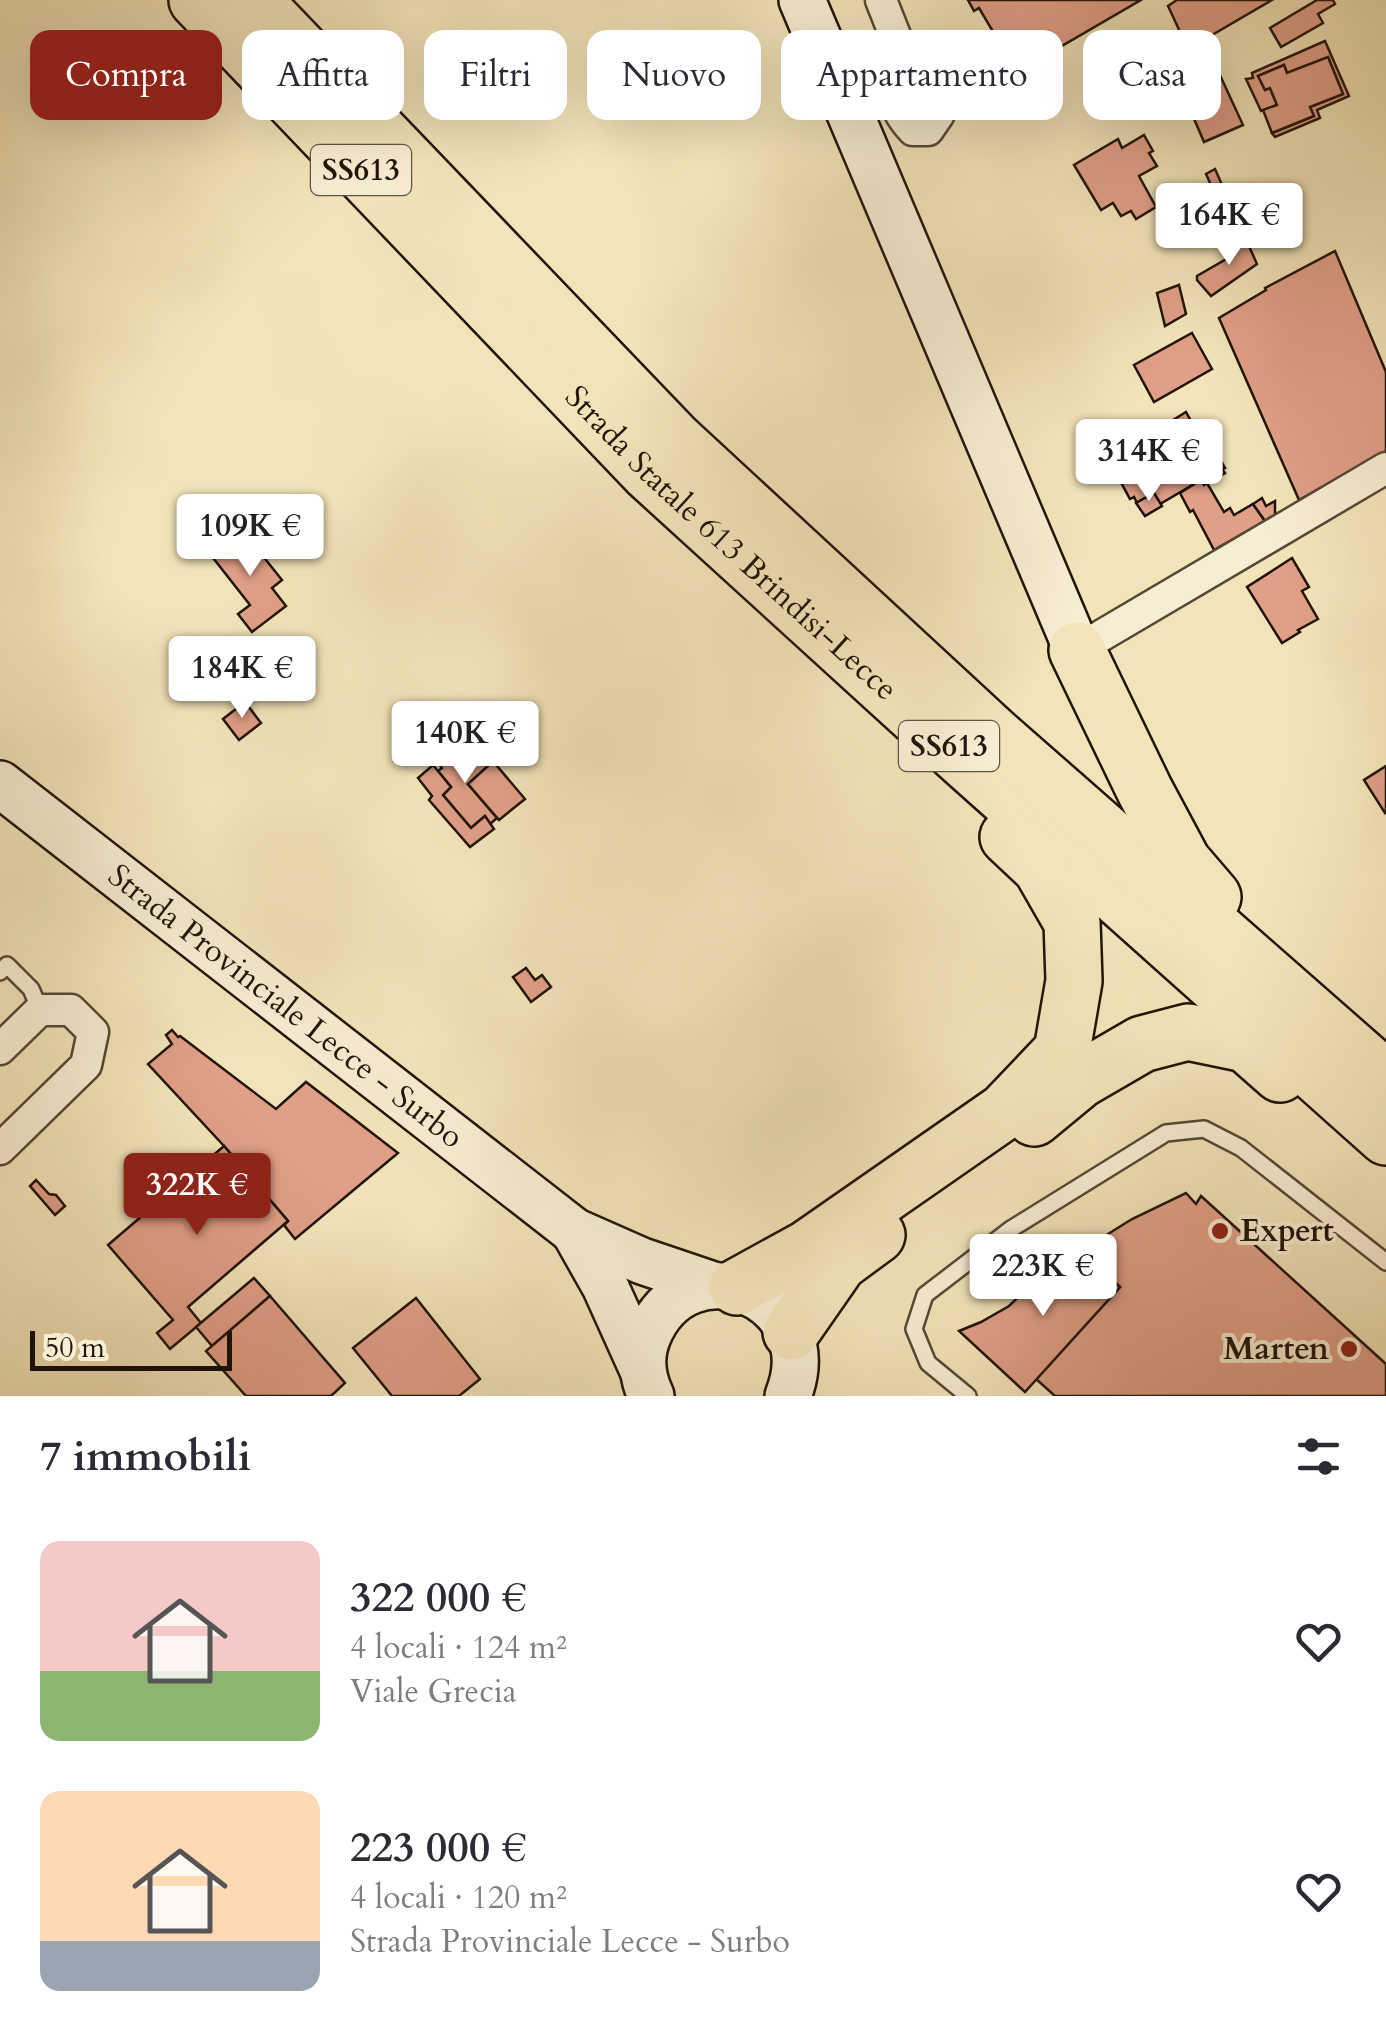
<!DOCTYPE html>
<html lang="it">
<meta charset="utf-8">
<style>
:root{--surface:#fff;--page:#f7f7f7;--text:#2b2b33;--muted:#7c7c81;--accent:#8f2418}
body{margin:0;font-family:Cardo,serif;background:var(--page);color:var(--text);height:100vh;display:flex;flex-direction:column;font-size:38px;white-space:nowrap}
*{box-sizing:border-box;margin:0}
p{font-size:32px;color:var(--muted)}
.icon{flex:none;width:55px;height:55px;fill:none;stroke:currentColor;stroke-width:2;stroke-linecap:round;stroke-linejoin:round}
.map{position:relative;height:1396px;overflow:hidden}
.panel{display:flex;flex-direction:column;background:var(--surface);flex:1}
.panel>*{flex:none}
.guide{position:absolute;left:30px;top:30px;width:1328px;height:90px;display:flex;gap:20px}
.scale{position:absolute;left:30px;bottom:25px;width:202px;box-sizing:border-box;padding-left:10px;border:5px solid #201409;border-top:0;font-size:28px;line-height:35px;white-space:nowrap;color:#201409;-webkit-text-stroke:8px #f7edd2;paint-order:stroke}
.price{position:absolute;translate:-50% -85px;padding:0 22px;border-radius:10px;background:#fff;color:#222;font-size:32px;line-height:65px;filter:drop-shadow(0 2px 5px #0008)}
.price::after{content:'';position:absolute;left:50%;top:60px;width:30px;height:22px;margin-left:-15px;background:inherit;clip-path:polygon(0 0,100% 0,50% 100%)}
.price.on{background:var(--accent);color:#fff}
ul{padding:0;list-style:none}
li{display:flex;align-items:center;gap:30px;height:250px;padding:0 40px}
li span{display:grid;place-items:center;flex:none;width:280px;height:200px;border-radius:20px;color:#555}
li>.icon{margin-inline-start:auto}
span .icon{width:120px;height:120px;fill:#fffc;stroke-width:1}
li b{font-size:42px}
h2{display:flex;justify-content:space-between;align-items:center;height:120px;padding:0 40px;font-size:42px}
.pill{padding:0 35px;border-radius:20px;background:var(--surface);box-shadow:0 10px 40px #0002;font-size:35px;line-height:90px}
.pill.on{background:var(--accent);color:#fff}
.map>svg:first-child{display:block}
.building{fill:#e09f87;stroke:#201409;stroke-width:2.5}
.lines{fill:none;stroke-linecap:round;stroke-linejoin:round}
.lane-casing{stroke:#544835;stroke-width:20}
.street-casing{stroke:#544835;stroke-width:35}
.secondary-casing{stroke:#201409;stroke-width:50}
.highway-casing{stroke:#201409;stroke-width:60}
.lane{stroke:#f7edd2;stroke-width:15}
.street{stroke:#f7edd2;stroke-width:30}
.secondary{stroke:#f7edd2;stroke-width:45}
.highway{stroke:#f2e4b9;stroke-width:55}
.poi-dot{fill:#8f2418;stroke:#f7edd2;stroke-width:4}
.labels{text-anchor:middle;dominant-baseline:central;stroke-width:8;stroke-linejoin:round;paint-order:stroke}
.shield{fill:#f7edd2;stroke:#605545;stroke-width:2.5}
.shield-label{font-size:30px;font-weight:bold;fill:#201409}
.street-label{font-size:32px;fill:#201409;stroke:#f7edd2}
.poi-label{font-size:32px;font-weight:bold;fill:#201409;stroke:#f7edd2;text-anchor:start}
</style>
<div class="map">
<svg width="1386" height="1396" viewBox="0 0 1386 1396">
<rect width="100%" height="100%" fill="#f2e4b9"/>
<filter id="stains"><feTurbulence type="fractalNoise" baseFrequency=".002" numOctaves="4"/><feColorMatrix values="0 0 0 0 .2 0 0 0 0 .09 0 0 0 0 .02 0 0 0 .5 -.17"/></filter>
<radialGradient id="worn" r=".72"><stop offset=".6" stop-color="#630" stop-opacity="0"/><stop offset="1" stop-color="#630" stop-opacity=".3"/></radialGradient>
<!-- building -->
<g class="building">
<path d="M968,0H1141L1017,72L979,8L974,11Z"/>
<path d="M1177,0H1272L1188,49L1168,6Z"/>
<path d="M1317,0H1333L1335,4L1318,14L1323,23L1281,47L1270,28Z"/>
<path d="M1325,41L1349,96L1317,110L1320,118L1275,137L1272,133L1314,116L1310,107L1343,94L1328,57L1287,73L1284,65L1258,76L1265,90L1270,88L1277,105L1261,111L1246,79L1253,78L1252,73Z"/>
<path d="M1328,57L1343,94L1310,107L1314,116L1272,133L1263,110L1277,105L1270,88L1265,90L1258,76L1284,65L1287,73Z"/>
<path d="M1213,60L1243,125L1204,142L1177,79Z"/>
<path d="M1144,135L1153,151L1149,153L1157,166L1139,176L1156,207L1136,219L1131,211L1121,216L1113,203L1101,210L1074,165L1118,139L1122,148Z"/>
<path d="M1215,169L1235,214L1226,218L1206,174Z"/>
<path d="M1244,235L1257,264L1211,296L1197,280V276L1235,254L1231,243Z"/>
<path d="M1335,251L1386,372V451L1299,500L1219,318L1266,290L1265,288Z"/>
<path d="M1179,285L1186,314L1165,326L1157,293Z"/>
<path d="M1192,333L1212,369L1154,402L1134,365Z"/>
<path d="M1186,412L1195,428L1198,427L1211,453L1215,450L1225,468L1222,469L1225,473L1204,485L1201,480L1160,504L1154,493L1137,503L1134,497L1130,499L1117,475L1121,473L1112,458Z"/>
<path d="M1201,480L1204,485L1207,483L1224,512L1230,508L1234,515L1253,504L1265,521L1214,550L1193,510L1190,512L1180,493Z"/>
<path d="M1154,493L1162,506L1145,516L1136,503Z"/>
<path d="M1262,498L1266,506L1275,501V516L1265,521L1253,504Z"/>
<path d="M242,530L282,580L272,588L286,606L252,632L238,614L250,605L210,554Z"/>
<path d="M1292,558L1309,587L1302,591L1318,619L1298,630L1300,632L1282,643L1247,587Z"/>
<path d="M245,702L261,723L239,740L223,719Z"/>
<path d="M469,744L488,766L468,784L497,818L490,824L485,816L471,828L443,795L451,787L438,771L442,768L439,764L451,754L454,757Z"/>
<path d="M492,760L525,799L499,820L468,784L488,766L487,765Z"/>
<path d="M433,765L451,787L443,795L471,828L485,816L494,829L470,847L429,800L432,796L418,778Z"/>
<path d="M1386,766V812L1385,813L1364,780Z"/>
<path d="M526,968L535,980L542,975L551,987L531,1002L513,977Z"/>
<path d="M172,1030L178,1037L180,1036L276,1109L306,1082L398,1153L295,1239L284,1225L288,1221L224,1146L148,1064L172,1044L166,1035Z"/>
<path d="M224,1146L288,1221L188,1307L201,1323L170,1349L157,1333L173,1320L108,1245Z"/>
<path d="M36,1180L49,1194L56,1195L65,1206L55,1215L30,1186Z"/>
<path d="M1186,1193L1196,1204L1201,1196L1386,1364V1396H1055L1036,1379L1120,1287L1081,1251L1132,1219Z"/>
<path d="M1081,1251L1120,1287L1025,1392L959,1331L981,1322L1009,1306L1038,1278L1052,1258L1062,1266Z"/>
<path d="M254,1278L270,1296L212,1346L196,1327Z"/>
<path d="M270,1296L345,1383L331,1396H246L206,1351Z"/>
<path d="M416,1298L480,1379L459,1396H392L353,1348Z"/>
</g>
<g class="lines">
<!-- lane casing -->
<g class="lane-casing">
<g id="lane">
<path d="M0,972L7,965L31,989L40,1010"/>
<path d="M968,1396L928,1363L914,1329L925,1295L1011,1229L1166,1133L1204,1129L1241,1148L1386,1262"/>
</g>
</g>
<!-- street casing -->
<g class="street-casing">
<g id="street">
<path d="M881,0L898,43L925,78L939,114L928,130H913C886,102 891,78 898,43"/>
<path d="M1077,650L1386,468"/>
<path d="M0,1049L40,1010H71L93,1032L86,1065L0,1149"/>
</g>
</g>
<!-- secondary casing -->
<g class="secondary-casing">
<g id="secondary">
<path d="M802,0L1077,650"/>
<path id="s1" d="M0,784L574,1231L642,1261L713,1285"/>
<path d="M574,1231L605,1286L642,1368"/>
<path d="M651,1396C642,1377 640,1355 648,1336C688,1239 828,1296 788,1396"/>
</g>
</g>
<!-- highway casing -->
<g class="highway-casing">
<g id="highway">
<path id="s2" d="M197,0L649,473L964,760L1386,1137"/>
<path d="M253,0L675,440L992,733L1386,1079"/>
<path d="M1077,650L1145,791L1183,862L1213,897"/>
<path d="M1034,1118L1080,1080L1142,1044L1188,1032L1246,1044L1280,1074"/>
<path d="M737,1287L808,1248L1005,1111L1062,1051L1074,981L1072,922L1041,868L1008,837"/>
<path d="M791,1332L839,1263L877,1235"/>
</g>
</g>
<!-- lane -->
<use href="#lane" class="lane"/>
<!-- street -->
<use href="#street" class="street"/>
<!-- secondary -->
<use href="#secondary" class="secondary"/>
<!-- highway -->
<use href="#highway" class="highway"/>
</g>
<!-- markers -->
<g class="poi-dot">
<circle cx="1220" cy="1231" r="10"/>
<circle cx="1349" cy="1349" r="10"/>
</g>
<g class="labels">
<!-- shield labels -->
<g class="shield">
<rect x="311" y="145" width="100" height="50" rx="8"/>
<rect x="899" y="721" width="100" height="50" rx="8"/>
</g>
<g class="shield-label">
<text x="361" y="170">SS613</text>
<text x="949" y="746">SS613</text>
</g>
<!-- street labels -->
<g class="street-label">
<text stroke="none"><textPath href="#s2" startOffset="762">Strada Statale 613 Brindisi-Lecce</textPath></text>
<text stroke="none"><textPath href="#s1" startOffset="362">Strada Provinciale Lecce - Surbo</textPath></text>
</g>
<!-- poi labels -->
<g class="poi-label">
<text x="1240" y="1231">Expert</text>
<text x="1329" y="1349" text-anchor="end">Marten</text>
</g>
</g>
<rect width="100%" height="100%" filter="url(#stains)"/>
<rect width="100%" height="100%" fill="url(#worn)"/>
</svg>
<div class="scale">50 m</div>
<b class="price" style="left:1229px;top:268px">164K €</b>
<b class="price" style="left:1149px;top:504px">314K €</b>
<b class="price" style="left:250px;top:579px">109K €</b>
<b class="price" style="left:242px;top:721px">184K €</b>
<b class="price" style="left:465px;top:786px">140K €</b>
<b class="price on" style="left:197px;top:1238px">322K €</b>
<b class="price" style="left:1043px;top:1319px">223K €</b>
<div class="guide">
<a class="pill on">Compra</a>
<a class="pill">Affitta</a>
<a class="pill">Filtri</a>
<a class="pill">Nuovo</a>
<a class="pill">Appartamento</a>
<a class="pill">Casa</a>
</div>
</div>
<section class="panel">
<h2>7 immobili<svg class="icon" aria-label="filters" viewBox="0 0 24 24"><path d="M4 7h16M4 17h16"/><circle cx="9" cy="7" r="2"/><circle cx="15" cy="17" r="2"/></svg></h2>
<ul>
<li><span style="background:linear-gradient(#f6c9c9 65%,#8fb573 0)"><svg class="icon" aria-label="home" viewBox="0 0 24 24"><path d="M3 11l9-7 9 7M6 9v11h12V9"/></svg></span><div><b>322 000 €</b><p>4 locali · 124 m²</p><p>Viale Grecia</p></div><svg class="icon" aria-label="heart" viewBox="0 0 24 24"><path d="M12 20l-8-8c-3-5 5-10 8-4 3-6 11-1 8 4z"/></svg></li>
<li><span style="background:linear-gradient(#ffd9b3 75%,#9aa5b1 0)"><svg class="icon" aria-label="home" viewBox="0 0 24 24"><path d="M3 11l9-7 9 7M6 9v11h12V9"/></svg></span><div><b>223 000 €</b><p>4 locali · 120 m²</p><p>Strada Provinciale Lecce - Surbo</p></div><svg class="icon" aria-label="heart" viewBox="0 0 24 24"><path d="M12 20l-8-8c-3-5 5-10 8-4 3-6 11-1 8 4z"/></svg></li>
</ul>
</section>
